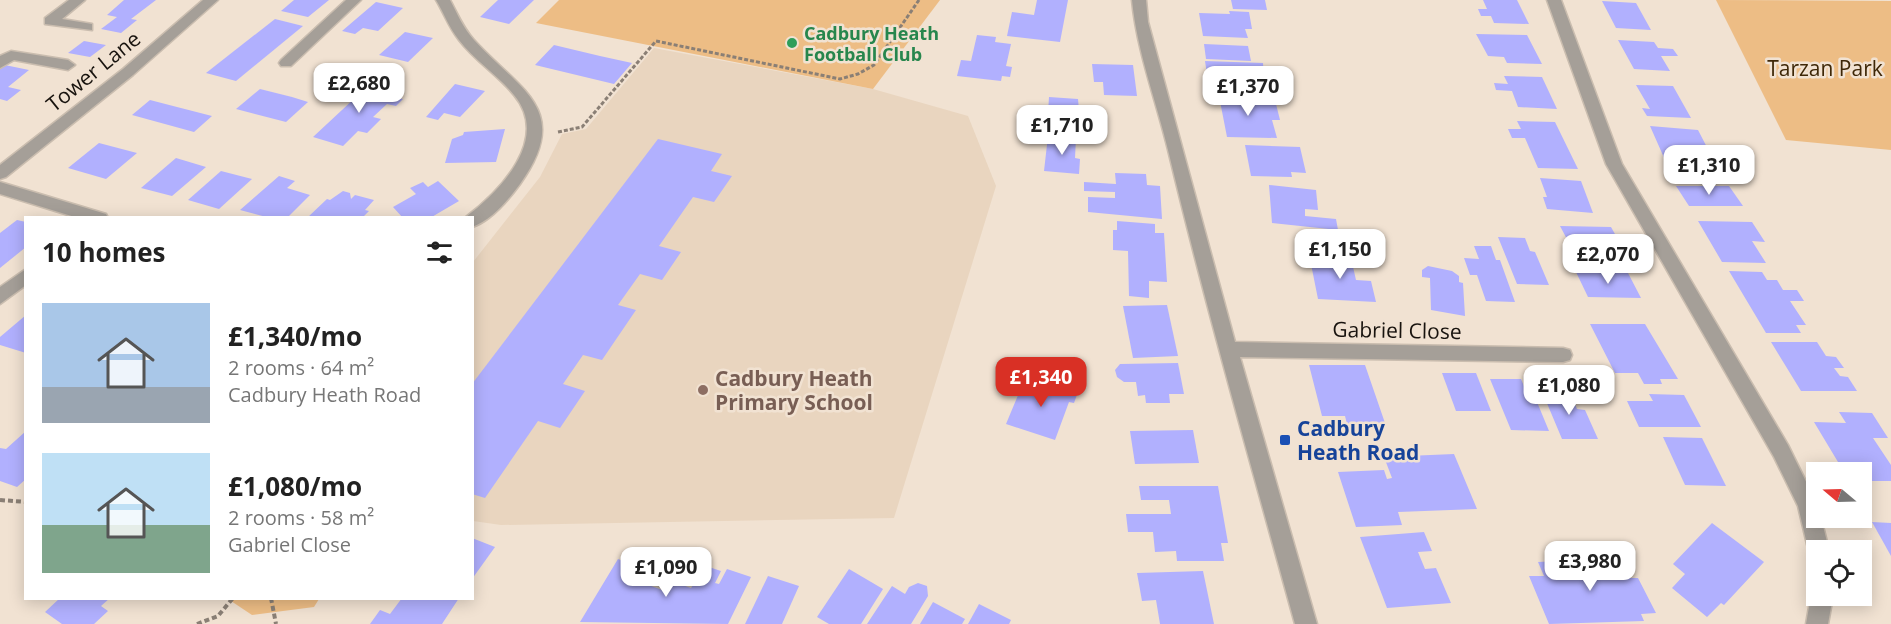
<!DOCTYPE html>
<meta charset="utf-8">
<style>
:root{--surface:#fff;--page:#f6f6f6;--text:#222;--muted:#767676;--accent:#d93025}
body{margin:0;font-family:"Open Sans",sans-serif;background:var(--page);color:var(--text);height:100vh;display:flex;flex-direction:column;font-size:22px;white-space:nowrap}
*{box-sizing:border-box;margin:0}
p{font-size:20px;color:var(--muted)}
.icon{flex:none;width:33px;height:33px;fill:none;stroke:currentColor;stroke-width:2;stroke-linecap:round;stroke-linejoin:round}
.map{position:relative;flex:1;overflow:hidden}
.side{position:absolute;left:24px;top:216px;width:450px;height:384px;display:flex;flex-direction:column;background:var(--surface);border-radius:0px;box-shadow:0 3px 15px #0003}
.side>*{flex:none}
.needle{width:39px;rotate:289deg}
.fabs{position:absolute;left:1806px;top:462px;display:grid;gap:12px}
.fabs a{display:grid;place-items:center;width:66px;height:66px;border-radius:0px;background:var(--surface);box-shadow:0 3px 15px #0003;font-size:30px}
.price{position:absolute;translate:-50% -51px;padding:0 14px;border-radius:12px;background:#fff;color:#222;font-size:20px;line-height:39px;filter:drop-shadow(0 2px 3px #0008)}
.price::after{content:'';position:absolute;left:50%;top:36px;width:18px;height:14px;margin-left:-9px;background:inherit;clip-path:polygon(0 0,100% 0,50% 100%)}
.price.selected{background:var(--accent);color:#fff}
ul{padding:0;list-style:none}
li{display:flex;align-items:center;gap:18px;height:150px;padding:0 18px}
li span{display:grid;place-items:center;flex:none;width:168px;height:120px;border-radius:0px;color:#555}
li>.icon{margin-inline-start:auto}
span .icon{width:72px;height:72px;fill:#fffc;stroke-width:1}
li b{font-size:26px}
h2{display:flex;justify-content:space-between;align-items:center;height:72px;padding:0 18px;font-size:26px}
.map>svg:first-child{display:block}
.built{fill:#e9d5bf}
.green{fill:#edbd85}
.building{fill:#b1b0fe}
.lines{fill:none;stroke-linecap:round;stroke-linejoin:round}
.minor-casing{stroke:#cabdaf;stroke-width:3}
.path-far1{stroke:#8a7f75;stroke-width:3;stroke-dasharray:4 2;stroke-linecap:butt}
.path{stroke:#8a7f75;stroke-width:4;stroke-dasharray:5 3;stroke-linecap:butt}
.minor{fill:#a59f98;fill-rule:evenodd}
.leisure-dot{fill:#2e9e5b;stroke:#f1e2d2;stroke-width:2}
.education-dot{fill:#8d6e63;stroke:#f1e2d2;stroke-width:2}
.transit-dot{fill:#1a4fb4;stroke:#f1e2d2;stroke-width:2}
.labels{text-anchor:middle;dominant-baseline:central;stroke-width:5;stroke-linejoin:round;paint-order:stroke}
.far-leisure-label{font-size:18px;font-weight:bold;fill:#27864d;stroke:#f1e2d2;text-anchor:start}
.park-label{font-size:21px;fill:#3e2707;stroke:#f1e2d2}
.street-label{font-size:21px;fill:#18130e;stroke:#f1e2d2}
.education-label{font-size:21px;font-weight:bold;fill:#785e54;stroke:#f1e2d2;text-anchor:start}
.transit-label{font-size:21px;font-weight:bold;fill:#164399;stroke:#f1e2d2;text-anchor:start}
</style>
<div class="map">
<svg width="1891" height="624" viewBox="0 0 1891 624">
<rect width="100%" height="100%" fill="#f1e2d2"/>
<!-- built -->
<path class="built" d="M654,48L873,89L968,116L996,186L894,518L501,525L473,521V262L540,177L562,134L586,129Z"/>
<!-- green -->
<g class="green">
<path d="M559,0H940L873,89L536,23Z"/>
<path d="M1716,0L1891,1V150L1786,140Z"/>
<path d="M228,599H319L314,607L252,615Z"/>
</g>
<!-- building -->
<g class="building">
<path d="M124,0H156L131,19L137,20L121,33L101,29L117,17L107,15Z"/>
<path d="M294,0H329L308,17L281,11Z"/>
<path d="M498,0H534L509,24L480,17Z"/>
<path d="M1037,0H1068L1060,42L1007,36L1012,12L1034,15Z"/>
<path d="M1231,0H1265L1267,10L1233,9Z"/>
<path d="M1483,0H1517L1529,24L1494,23L1491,16H1481L1478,9H1487Z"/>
<path d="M1602,1L1636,3L1651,30L1616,28Z"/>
<path d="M376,2L403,8L378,31L363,28L355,34L342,31Z"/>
<path d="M1229,11L1249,12L1252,29H1245L1248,38L1203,36L1199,13L1230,14Z"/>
<path d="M275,19L303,26L236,81L206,73Z"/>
<path d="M405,32L433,38L408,62L379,55Z"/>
<path d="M1476,34L1527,35L1542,64L1507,63L1504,57L1488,56Z"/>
<path d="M977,35L996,37L995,42L1011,44L1006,66L1012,67L1010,77L1002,76L1001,81L957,76L961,60L971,61Z"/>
<path d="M1618,40L1654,42L1658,48L1673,49L1678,56H1661L1670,71L1634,69Z"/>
<path d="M84,41L106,45L90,57L68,53Z"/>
<path d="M1204,44L1248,46L1251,61L1206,59Z"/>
<path d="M554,45L600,56L632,63L614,84L535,65Z"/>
<path d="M1205,61L1263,63L1264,79H1257L1260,95L1210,93Z"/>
<path d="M0,64L29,70L8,87L21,90L7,101L0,99Z"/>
<path d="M1092,64L1133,65L1137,96L1104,95L1103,82H1094Z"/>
<path d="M1504,76L1542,77L1557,109L1518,107L1512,91L1496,90L1494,83L1508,84Z"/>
<path d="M371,83L402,90L395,97L403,99L396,106L387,104L373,117L381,119L367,133L358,131L343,146L313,137Z"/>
<path d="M455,84L485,91L460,117L444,113L438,120L426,117Z"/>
<path d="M1636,85L1673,86L1691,118L1647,116L1642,108L1650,109Z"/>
<path d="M260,89L292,97L308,102L286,122L236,109Z"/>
<path d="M1219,96H1255L1256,104H1276L1280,120H1272L1277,138L1227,137Z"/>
<path d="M1049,97L1078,99L1081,133L1047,130Z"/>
<path d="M150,100L177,107L212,116L194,132L132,115Z"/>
<path d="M1517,121L1555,122L1578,169L1538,168L1525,138H1512L1508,129H1521Z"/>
<path d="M1650,126L1698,130L1711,155L1701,154L1710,172L1669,169Z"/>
<path d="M505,129L496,162L445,163L452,139L463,135L464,132Z"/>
<path d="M1048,136L1076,138L1075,158L1080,159L1079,174L1044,171Z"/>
<path d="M658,139L722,154L711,171L732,176L714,202L693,197L659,246L681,252L662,280L640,274L618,305L636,310L602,360L583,355L563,384L585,391L560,428L538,421L485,498L472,494V384Z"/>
<path d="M99,143L137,153L106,179L68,168Z"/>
<path d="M1245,145L1300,147L1306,173L1291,172L1292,177L1251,176Z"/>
<path d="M176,158L206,167L172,196L141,188Z"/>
<path d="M221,171L252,179L219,209L188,200Z"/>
<path d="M1115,173L1146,174L1147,185L1160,186L1162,219L1088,212V197L1115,198V192L1084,191V182L1116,184Z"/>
<path d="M279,176L295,181L287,188L310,195L287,218H270L240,210Z"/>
<path d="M1540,178L1581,181L1593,213L1547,209L1543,197H1547Z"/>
<path d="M438,181L459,201L430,218H403L393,207L416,194L410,188L423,182L428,187Z"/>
<path d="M1269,185L1316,190L1318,210L1305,209V216L1336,219L1338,230L1272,223Z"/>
<path d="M1676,186H1729L1743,206H1689Z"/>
<path d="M343,191L350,193L351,199L355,195L374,200L365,210L369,211L362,218H307L327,199L330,200Z"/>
<path d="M17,220L26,222V247L0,268V233Z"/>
<path d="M1117,221L1155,224V233H1164L1167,282L1149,281V298L1129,296L1128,251L1113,250V230H1117Z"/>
<path d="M1698,221L1752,222L1765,242L1752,241L1766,263L1722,262Z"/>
<path d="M1560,226L1611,227L1620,243H1604L1613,261L1578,260Z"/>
<path d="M1498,237L1525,238L1530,251L1535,252L1549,285L1517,284Z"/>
<path d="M1474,246H1491L1496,260H1500L1515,302L1486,301L1477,275H1470L1464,258L1479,259Z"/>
<path d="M1335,248L1349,249L1356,280L1371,281L1376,302L1318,299L1310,259L1338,260Z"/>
<path d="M1428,266L1452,271L1459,276V282L1463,283L1465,316L1431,310L1430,278L1422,277V270Z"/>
<path d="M1729,271L1762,272L1767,280H1777L1783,290H1797L1804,301H1790L1806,325H1796L1801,333H1766Z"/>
<path d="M1576,272L1628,273L1641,298L1588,297Z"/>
<path d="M1167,305L1178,356L1133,358L1123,306Z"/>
<path d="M26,315V353L0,345V337Z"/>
<path d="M1590,324H1645L1678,379H1660L1662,384H1644L1638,373H1615Z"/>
<path d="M1771,342H1817L1826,356L1836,357L1844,368H1834L1840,376L1848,377L1857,391H1801Z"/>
<path d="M1178,363L1184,394H1169L1170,403H1146L1145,395L1138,396L1136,382H1124L1117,377L1115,370L1120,364Z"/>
<path d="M1309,365H1365L1385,423L1366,422L1368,428H1348L1345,416H1322Z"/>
<path d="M1442,373H1476L1491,411H1456Z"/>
<path d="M1026,376L1078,392L1074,403L1069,402L1055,440L1006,424Z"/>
<path d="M1490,379H1521L1530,401L1537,402L1549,431L1511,430Z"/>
<path d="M1541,389L1569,390L1577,409L1585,410L1598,439H1562Z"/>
<path d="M1649,394L1684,395L1701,427H1639L1627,401H1653Z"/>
<path d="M1839,412L1872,413L1888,438H1873L1891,465V481H1862V472H1844L1814,422L1846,423Z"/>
<path d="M1193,430L1199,463L1135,464L1130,431Z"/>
<path d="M26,431V479L17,487L0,481V448L6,449Z"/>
<path d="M1663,437L1702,438L1726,486L1685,485Z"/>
<path d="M1454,454L1477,509L1398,512L1402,525L1356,527L1338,472L1384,470L1387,479L1392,478L1384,457Z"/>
<path d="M1139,486H1218L1228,543H1221L1224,561H1177L1176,551L1155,552L1153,532H1128L1126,514H1171L1169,500H1141Z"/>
<path d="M1872,522L1891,523V556Z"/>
<path d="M1712,523L1764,562L1724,605L1721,603L1707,617L1672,588L1685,574L1673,564Z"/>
<path d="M1424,532L1432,551L1418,552L1425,569L1436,568L1451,603L1387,608L1360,537Z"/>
<path d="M472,538L495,547L472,579Z"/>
<path d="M1618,558L1628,578H1638L1656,613L1641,614L1644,621L1549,624L1529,576H1544L1538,562Z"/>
<path d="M618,559L650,571L643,583L665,591L671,581L691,588L706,566L721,571L715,583L719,584L727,569L751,577L728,624L580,622Z"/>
<path d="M849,569L883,589L861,624H829L817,617Z"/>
<path d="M1203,571L1214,624H1160L1156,600L1142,601L1137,573Z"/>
<path d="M768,576L799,586L782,624H745Z"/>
<path d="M918,583L927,586L928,596L911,624H867L892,586L905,594L909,587Z"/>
<path d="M60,598H110L101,606L108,611L94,624H62L45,612Z"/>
<path d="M402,598H459L442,624H370L380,610L390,614Z"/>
<path d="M933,602L965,619L962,624H920Z"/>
<path d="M979,604L1011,620L1009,624H968Z"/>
</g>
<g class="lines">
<!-- minor casing -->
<g class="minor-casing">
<g id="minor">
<path d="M69,0H85L62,19L92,24V30L45,24V18Z"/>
<path d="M203,0H218L133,75L6,177L0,179V165L123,69Z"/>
<path d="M346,0H361L291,66H281L279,63L281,60Z"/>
<path d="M436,0H450C457,13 463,28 474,40C518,89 574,109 520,184C509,199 491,221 472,227V218L466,217C500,191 551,139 514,95C498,75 475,61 459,40C449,28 444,13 436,0Z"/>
<path d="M1132,0H1146L1148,22L1235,342L1563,348L1570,350L1572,355L1570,360L1563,362L1240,357L1317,624H1295C1252,468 1207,312 1169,154C1157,103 1137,52 1132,0Z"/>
<path d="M1547,0H1561L1622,164L1788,445L1816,502V518H1821L1829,550H1816V559L1810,557L1798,506L1774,457L1606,164Z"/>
<path d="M11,51L68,60L75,65L68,70L14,60L0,68V56Z"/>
<path d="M0,182L106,214L108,218H78L0,194Z"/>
<path d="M26,269V285L0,304V287Z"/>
<path d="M1816,588V596H1833L1828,624H1806L1811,596Z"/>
</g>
</g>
<!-- path-far1 -->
<path class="path-far1" d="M558,132L582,127L656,41L840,79L858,74L874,65L919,0"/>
<!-- path -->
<g class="path">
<path d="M0,500L26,502"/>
<path d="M271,598L276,624"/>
<path d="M197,624L218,616L233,598"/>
</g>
<!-- minor -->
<use href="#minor" class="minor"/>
</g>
<!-- markers -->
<circle class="leisure-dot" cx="792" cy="43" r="6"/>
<circle class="education-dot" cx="703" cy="390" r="6"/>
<rect class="transit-dot" x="1279" y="434" width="12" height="12" rx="3"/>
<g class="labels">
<!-- far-leisure labels -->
<g class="far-leisure-label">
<text x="804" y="33">Cadbury Heath<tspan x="804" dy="21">Football Club</tspan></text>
</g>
<!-- park labels -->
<g class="park-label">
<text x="1825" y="68">Tarzan Park</text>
</g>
<!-- street labels -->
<g class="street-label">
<text transform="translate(93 71) rotate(-39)">Tower Lane</text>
<text transform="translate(1397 330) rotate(1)">Gabriel Close</text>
</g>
<!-- education labels -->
<g class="education-label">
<text x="715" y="378">Cadbury Heath<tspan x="715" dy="24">Primary School</tspan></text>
</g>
<!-- transit labels -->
<g class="transit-label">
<text x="1297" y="428">Cadbury<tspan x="1297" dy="24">Heath Road</tspan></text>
</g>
</g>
</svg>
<div class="fabs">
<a><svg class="needle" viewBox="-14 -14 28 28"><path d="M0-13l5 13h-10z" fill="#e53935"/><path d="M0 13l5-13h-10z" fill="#767676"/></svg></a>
<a><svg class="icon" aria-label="locate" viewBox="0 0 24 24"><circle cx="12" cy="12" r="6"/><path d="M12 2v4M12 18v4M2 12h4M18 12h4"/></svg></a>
</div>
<b class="price" style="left:359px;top:114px">£2,680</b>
<b class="price" style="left:1248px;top:117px">£1,370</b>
<b class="price" style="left:1062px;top:156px">£1,710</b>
<b class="price" style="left:1709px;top:196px">£1,310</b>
<b class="price" style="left:1340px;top:280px">£1,150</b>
<b class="price" style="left:1608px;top:285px">£2,070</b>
<b class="price selected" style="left:1041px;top:408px">£1,340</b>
<b class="price" style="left:1569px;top:416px">£1,080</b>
<b class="price" style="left:1590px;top:592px">£3,980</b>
<b class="price" style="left:666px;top:598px">£1,090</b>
<section class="side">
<h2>10 homes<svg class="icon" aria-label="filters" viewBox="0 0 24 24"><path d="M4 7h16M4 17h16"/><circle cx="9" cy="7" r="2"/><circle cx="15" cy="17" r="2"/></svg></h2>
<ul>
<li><span style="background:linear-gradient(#a9c7e8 70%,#9aa5b1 0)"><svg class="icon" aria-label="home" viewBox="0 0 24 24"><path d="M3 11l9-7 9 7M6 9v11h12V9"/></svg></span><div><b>£1,340/mo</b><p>2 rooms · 64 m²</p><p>Cadbury Heath Road</p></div></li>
<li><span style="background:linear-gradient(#bfe0f5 60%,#7fa58c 0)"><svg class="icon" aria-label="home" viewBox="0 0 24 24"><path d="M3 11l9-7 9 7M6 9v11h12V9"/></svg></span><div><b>£1,080/mo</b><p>2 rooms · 58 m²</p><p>Gabriel Close</p></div></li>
</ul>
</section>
</div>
